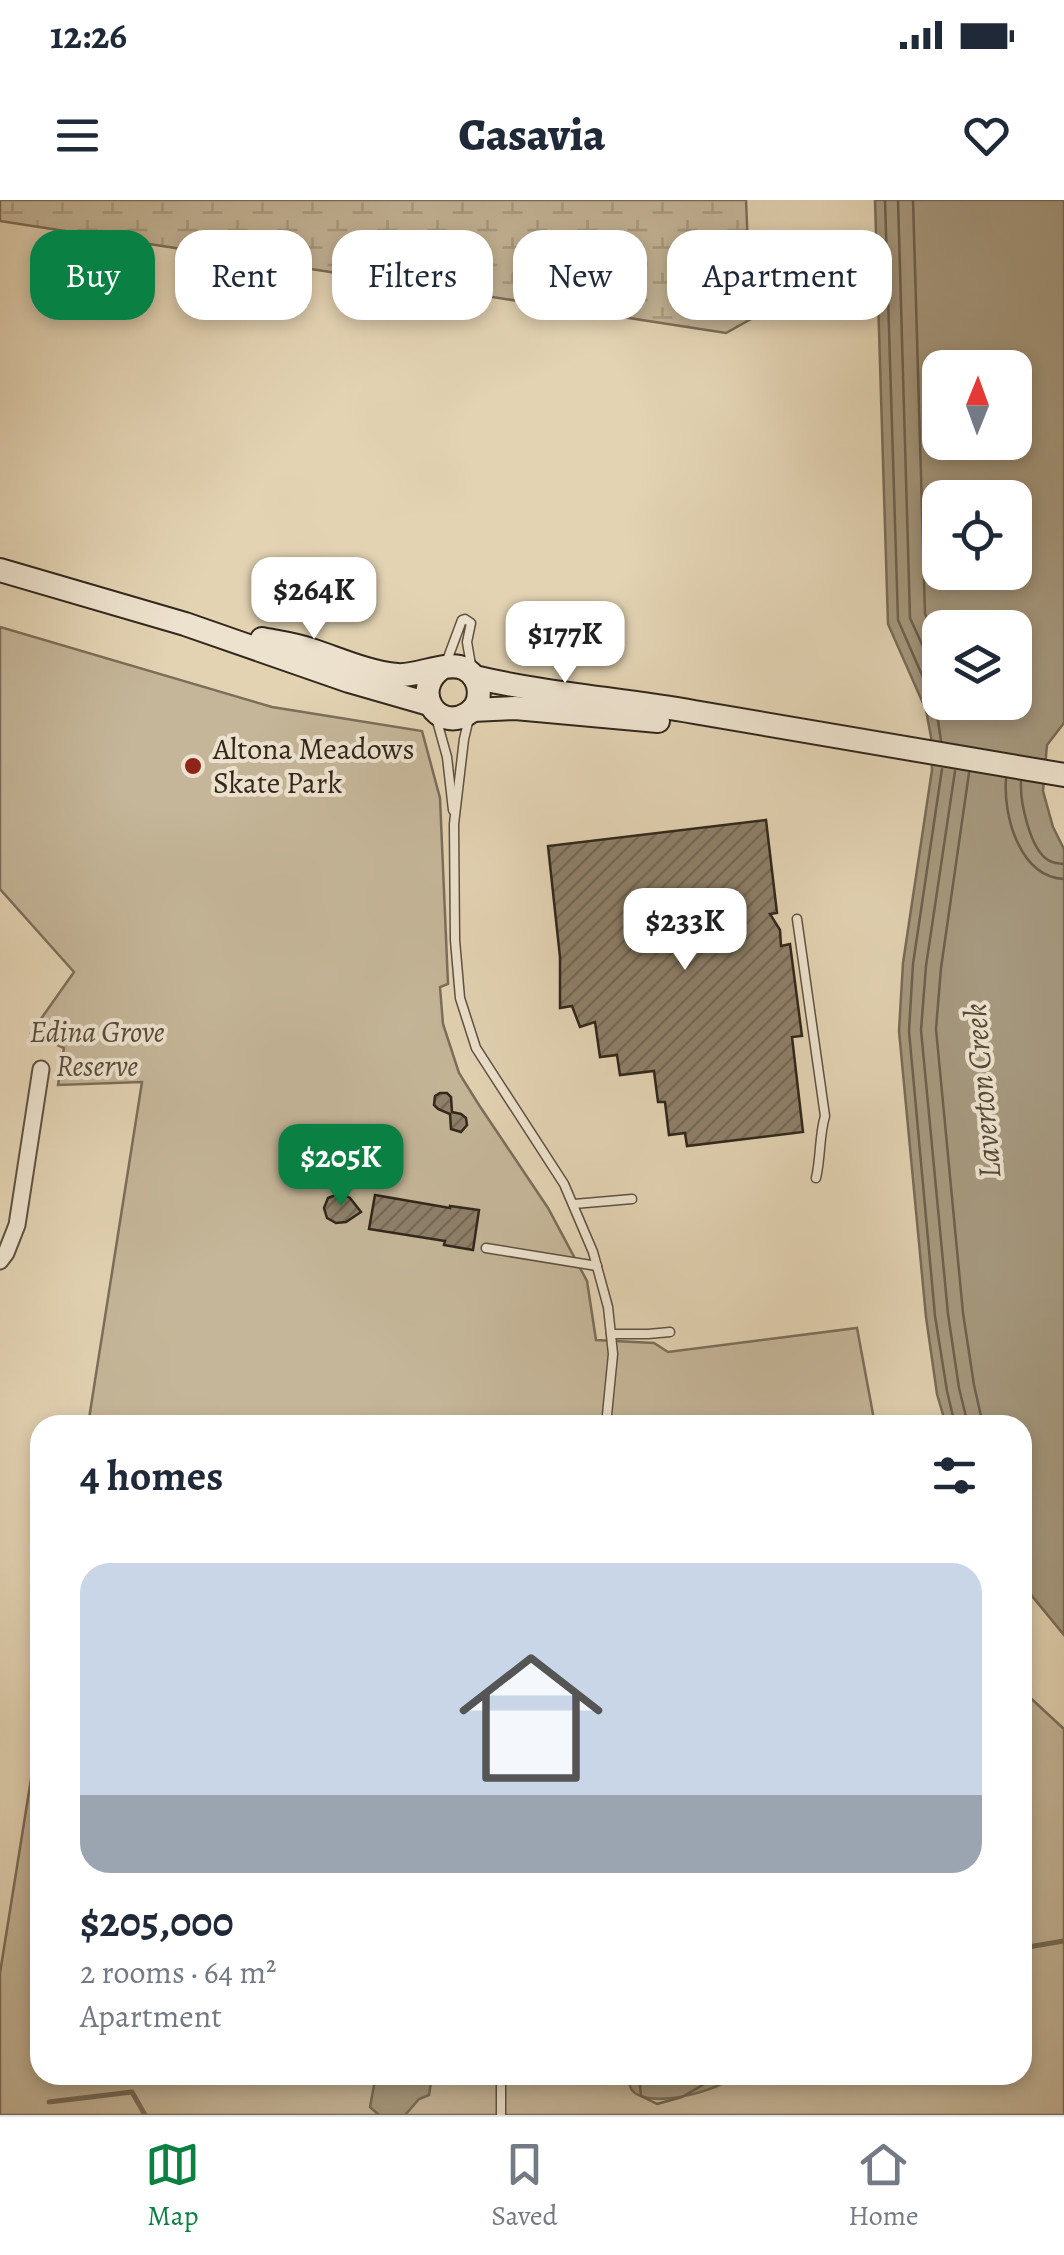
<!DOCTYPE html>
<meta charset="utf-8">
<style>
:root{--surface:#fff;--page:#f2f2f3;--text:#1f2937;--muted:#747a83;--line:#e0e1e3;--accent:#0b8043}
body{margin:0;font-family:Alegreya,serif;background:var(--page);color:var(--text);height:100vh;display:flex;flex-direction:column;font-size:38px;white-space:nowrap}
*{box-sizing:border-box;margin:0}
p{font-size:32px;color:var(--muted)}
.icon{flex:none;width:55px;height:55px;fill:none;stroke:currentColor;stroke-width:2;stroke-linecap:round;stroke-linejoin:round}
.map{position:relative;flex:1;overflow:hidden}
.sheet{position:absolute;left:30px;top:1215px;width:1002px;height:670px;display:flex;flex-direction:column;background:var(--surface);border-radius:30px;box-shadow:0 5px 15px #0003}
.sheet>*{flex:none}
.top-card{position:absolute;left:30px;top:30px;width:1005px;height:90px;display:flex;gap:20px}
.needle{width:65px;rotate:1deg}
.fabs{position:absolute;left:922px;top:150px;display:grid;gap:20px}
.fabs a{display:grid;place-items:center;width:110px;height:110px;border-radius:20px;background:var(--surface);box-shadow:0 5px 15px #0003;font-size:50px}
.price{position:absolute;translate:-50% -85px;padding:0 22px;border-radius:20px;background:#fff;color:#222;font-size:32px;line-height:65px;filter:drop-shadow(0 2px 5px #0008)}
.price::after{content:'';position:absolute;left:50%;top:60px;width:30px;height:22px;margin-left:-15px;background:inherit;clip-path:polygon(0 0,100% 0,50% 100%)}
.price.on{background:var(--accent);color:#fff}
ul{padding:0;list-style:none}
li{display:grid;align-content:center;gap:20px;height:530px;padding:0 50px}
li span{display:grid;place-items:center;height:310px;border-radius:30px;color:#555}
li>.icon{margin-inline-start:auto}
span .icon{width:180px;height:180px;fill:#fffc;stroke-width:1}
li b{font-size:42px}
h2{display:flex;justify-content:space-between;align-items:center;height:120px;padding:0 50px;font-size:42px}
.pill{padding:0 35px;border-radius:30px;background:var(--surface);box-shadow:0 5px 15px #0003;font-size:35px;line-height:90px}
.pill.on{background:var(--accent);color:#fff}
.status{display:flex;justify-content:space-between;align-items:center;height:70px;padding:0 50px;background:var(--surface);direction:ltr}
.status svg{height:28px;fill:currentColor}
header{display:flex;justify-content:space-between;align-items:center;height:130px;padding:0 50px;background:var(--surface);font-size:45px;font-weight:800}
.tabs{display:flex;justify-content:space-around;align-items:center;height:140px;border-top:2px solid var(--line);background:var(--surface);font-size:28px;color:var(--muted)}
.tabs a{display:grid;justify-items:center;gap:5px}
.tabs .on{color:var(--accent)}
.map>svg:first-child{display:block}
.wetland{fill:url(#wetland-marsh);stroke:#7b6e5a;stroke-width:2.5}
.park{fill:#c5b699;stroke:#7b6e5a;stroke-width:2.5}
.water{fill:#a6997f;stroke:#776b57;stroke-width:2.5;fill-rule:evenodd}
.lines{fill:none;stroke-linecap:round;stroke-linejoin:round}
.shore{stroke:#6c604d;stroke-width:2.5}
.stream{stroke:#776b57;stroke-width:5}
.building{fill:url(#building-hatch);stroke:#31271b;stroke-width:2.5}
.service-casing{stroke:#5e5241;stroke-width:11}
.minor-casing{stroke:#5e5241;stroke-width:19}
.secondary-casing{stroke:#31271b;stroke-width:26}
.service{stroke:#ede2ce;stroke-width:8}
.minor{stroke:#ede2ce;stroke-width:15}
.secondary{stroke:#ede2ce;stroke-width:22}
.poi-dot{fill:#8f2418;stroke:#ede2ce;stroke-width:4}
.labels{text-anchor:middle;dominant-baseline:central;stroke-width:8;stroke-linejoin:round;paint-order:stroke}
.poi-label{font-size:30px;fill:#31271b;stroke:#ede2ce;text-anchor:start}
.park-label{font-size:30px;font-style:italic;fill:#564b3a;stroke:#ede2ce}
.water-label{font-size:32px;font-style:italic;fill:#544939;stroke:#ede2ce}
</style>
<div class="status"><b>12:26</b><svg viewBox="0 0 49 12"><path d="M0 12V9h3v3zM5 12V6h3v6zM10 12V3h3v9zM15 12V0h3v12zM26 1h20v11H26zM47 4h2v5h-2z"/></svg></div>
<header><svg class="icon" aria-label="menu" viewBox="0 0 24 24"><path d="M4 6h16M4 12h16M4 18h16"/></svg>Casavia<svg class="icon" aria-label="heart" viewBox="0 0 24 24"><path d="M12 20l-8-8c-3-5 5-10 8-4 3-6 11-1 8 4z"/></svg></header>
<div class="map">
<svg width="1064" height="1915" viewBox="0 0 1064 1915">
<defs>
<pattern id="wetland-marsh" width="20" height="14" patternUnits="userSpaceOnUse" patternTransform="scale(2.5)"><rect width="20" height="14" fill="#c5b699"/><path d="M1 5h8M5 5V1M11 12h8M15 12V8" fill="none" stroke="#aa9c83"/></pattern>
<pattern id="building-hatch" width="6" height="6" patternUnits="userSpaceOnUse" patternTransform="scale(2.5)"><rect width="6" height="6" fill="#8e806a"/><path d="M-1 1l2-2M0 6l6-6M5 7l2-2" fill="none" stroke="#756956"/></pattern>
</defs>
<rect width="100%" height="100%" fill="#e3d3b3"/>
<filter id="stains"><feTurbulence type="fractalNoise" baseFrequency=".002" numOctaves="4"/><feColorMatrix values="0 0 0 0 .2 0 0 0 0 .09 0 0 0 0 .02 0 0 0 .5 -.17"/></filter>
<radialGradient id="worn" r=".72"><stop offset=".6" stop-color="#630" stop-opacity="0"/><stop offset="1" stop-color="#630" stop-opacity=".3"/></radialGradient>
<!-- wetland -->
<path class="wetland" d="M0,0H746L751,119L726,133L0,21Z"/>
<!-- park -->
<g class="park">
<path d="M0,427L272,507L422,531L440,598L448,784L440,787L443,824L459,873L479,905L548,1008L587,1081L596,1140L654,1143L668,1152L857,1128L875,1225H88L142,882L58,885L64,848L31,833L74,772L0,689Z"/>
<path d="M1023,1491L1064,1529V1915H0V1773L40,1523V1875H1022Z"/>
</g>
<!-- water -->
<g class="water">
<path d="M875,0H1064V523L1047,545L1043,591L1053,627L1064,649V1435L1023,1385L1022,1225H946L937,1194L926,1117L899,831L903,763L932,570L931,537L926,510L888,424ZM940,168H1015V242H940ZM940,298H1015V372H940ZM940,428H1015V502H940Z"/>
<path d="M379,1875H437L431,1883L429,1895L419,1899L405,1915H379L370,1907L375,1880Z"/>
<path d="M631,1875H735C712,1897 617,1915 631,1875Z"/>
</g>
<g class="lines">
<!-- shore -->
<g class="shore">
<path d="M885,0L898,420L936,507L941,541"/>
<path d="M898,0L910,418L940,484"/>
<path d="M913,0L925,414L940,446"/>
<path d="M942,569L913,764L909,831L935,1116L947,1191L955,1225"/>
<path d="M955,571L926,766L921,830L948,1114L959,1188L968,1225"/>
<path d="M969,573L941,768L936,829L963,1113L974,1185L983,1225"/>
<path d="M1006,579C1003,616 1020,677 1064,679"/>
<path d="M1021,582C1020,602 1030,649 1048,660C1054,664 1057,663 1064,664"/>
<path d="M639,1875L641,1896L657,1904L682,1897L720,1875"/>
</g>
<!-- stream -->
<g class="stream">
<path d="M1022,1748L1064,1741"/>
<path d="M49,1902L132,1892L145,1915"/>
</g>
</g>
<!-- building -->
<g class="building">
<path d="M766,620L777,713L770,714L780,730L781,746L790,744L802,836L792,837L803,932L687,946L685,933L669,935L665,902H658L654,871L620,875L617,855L600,857L595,822L580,827L572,806L560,808V757L548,646Z"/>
<path d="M440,893H447L451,897L452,912L461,914L466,918L467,925L461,932L451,929L450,914L438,909L434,905L435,896Z"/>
<path d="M341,993L350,998L361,1012L346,1022L336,1023L327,1018L324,1008L328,998Z"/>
<path d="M375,995L450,1008V1006L479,1010L473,1050L444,1045L445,1041L369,1029Z"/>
</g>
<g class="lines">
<!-- service casing -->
<g class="service-casing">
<g id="service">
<path d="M446,463L462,420L465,419L471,423L467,442L471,465"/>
<path d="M469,518L464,539L454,624L455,740L460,798L476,848L564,984L593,1052L608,1107L613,1154L606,1225"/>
<path d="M437,521L447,557L453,610"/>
<path d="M797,719L825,916C819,936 821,957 816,978"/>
<path d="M574,1004L632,999"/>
<path d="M486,1048L597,1066"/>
<path d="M611,1134H648L670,1132"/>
<path d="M501,1915V1875"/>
</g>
</g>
<!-- minor casing -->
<g class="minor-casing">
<path id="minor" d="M0,1061L6,1053L17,1025L41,869"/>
</g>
<!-- secondary casing -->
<g class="secondary-casing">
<g id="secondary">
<path d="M0,370L185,424L349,481L429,504"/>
<path d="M262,439C277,442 293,444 308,449C337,458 366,472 397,475C417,477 448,460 465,469C482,478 484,504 467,514C437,532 410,490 442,468"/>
<path d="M474,477C546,494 621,499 694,512C817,533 940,555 1064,575"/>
<path d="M472,510L515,508L658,521"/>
</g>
</g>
<!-- service -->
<use href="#service" class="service"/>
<!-- minor -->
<use href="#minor" class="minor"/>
<!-- secondary -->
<use href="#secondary" class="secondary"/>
</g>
<!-- markers -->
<circle class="poi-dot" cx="193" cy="566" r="10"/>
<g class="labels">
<!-- poi labels -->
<g class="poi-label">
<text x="213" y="549">Altona Meadows<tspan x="213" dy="34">Skate Park</tspan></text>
</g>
<!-- park labels -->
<g class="park-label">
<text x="97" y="832">Edina Grove<tspan x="97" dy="34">Reserve</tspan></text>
</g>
<!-- water labels -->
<g class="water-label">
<text transform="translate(982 891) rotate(-95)">Laverton Creek</text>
</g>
</g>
<rect width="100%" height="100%" filter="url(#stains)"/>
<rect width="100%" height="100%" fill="url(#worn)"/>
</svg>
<div class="fabs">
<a><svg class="needle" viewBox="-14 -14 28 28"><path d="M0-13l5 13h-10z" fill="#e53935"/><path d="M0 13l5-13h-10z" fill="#747a83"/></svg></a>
<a><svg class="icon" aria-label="locate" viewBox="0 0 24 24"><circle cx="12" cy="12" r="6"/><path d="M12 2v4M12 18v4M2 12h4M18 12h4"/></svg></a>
<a><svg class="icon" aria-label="layers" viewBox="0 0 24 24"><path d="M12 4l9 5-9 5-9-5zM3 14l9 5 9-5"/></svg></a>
</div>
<b class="price" style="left:314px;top:442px">$264K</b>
<b class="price" style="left:565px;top:486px">$177K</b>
<b class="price" style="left:685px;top:773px">$233K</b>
<b class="price on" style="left:341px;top:1009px">$205K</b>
<div class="top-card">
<a class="pill on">Buy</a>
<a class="pill">Rent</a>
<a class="pill">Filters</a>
<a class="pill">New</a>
<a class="pill">Apartment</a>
</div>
<section class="sheet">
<h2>4 homes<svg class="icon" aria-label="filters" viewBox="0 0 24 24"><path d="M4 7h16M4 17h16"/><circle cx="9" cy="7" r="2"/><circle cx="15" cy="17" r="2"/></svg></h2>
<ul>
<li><span style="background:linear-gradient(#c9d6e8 75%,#9aa5b1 0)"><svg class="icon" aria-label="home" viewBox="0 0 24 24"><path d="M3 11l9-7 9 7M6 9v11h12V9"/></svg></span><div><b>$205,000</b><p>2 rooms · 64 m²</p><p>Apartment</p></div></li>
</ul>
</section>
</div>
<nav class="tabs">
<a class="on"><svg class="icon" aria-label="map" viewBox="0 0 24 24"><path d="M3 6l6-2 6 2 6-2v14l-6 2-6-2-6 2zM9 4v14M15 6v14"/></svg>Map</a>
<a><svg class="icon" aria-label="saved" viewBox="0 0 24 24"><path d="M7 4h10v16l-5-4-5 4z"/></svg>Saved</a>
<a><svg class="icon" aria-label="home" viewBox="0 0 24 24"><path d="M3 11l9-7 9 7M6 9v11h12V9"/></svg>Home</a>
</nav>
